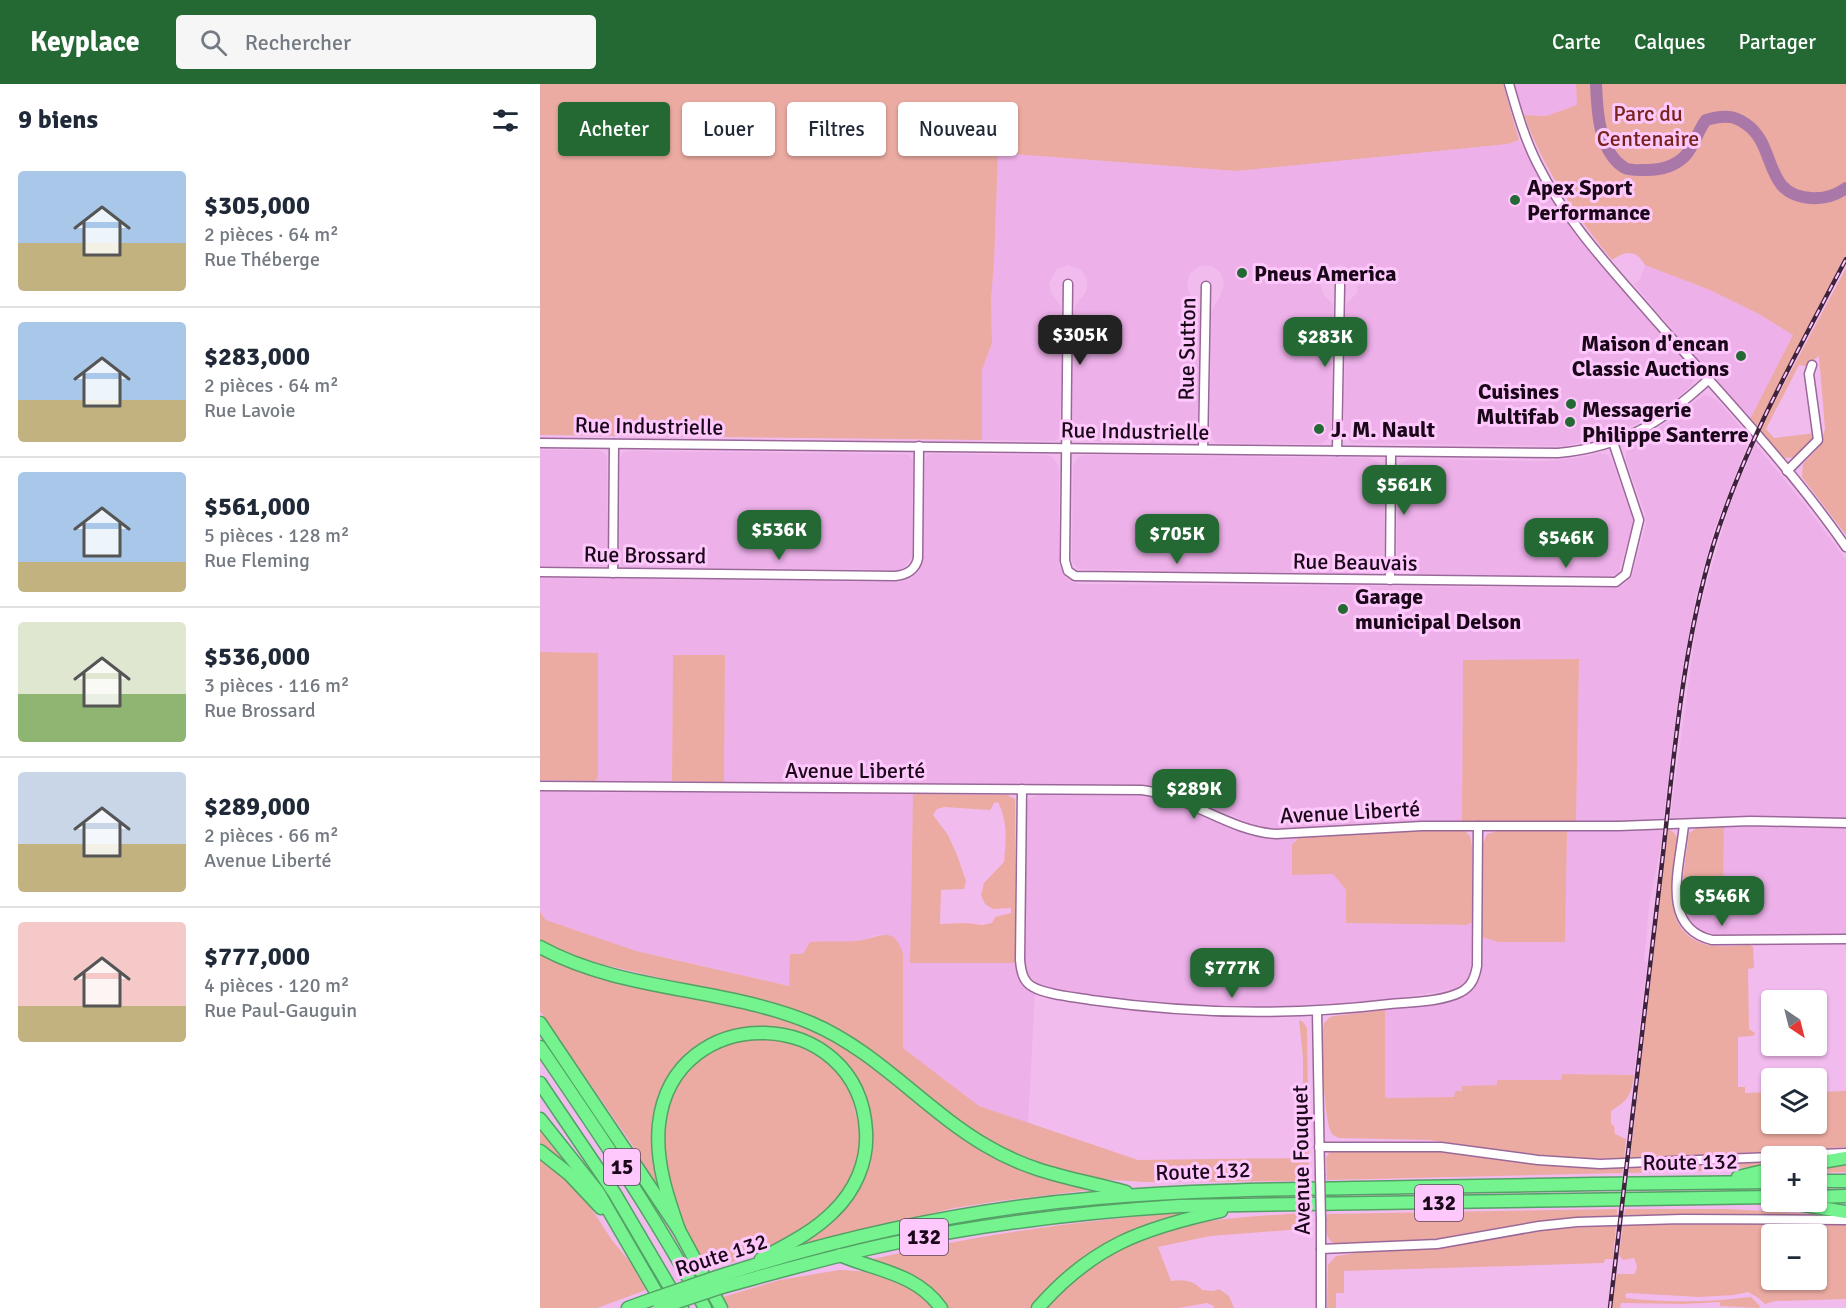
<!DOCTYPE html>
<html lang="fr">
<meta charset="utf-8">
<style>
:root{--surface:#fff;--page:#f6f6f7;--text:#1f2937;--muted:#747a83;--line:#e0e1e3;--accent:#246934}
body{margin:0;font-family:Signika,sans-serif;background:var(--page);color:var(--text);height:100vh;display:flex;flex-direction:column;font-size:22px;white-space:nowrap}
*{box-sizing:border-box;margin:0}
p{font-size:20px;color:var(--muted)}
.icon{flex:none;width:33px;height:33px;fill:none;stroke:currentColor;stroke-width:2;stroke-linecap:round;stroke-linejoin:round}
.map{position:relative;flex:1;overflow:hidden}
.sheet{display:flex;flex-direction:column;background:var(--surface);width:540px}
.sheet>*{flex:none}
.top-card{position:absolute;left:18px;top:18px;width:570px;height:54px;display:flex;gap:12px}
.needle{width:39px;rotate:145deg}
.buttons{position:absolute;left:1221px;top:906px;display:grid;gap:12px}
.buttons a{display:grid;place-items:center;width:66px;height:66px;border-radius:6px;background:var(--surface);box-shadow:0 2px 4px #0004;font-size:30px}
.price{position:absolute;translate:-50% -51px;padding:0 14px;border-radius:12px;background:var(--accent);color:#fff;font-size:20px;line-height:39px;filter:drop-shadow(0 2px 3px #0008)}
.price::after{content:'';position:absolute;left:50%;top:36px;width:18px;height:14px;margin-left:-9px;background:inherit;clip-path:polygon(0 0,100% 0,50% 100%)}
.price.active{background:#222;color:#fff}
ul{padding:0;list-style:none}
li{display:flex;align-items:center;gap:18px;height:150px;padding:0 18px}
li+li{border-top:2px solid var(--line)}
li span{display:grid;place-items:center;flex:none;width:168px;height:120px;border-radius:6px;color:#555}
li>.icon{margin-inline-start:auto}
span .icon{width:72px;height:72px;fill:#fffc;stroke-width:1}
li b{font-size:26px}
h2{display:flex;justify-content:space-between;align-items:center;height:72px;padding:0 18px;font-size:26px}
.pill{padding:0 21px;border-radius:6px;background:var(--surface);box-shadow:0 2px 4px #0004;font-size:21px;line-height:54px}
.pill.active{background:var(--accent);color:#fff}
header{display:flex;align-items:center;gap:36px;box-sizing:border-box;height:84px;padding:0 30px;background:var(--accent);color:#fff}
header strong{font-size:28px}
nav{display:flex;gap:33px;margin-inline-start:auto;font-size:21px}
.search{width:420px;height:54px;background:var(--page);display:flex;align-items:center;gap:15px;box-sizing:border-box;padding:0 21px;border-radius:6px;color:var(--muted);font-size:22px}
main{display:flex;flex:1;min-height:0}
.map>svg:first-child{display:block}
.built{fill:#edb0e9}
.green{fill:#ebaba2;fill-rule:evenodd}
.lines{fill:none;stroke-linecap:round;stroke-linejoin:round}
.river{stroke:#aa78a8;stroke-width:12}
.minor-casing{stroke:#9a6898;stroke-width:11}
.highway-casing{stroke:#54a065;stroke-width:15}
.minor{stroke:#fff;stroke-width:8}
.highway{stroke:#74f38e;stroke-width:12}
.rail-casing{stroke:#3d243b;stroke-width:4.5}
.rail{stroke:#ffc8fc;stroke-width:2;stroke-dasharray:7;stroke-linecap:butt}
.minor-bridge-casing{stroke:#9a6898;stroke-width:11;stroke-linecap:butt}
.highway-bridge-casing{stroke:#54a065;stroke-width:15;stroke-linecap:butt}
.minor-bridge{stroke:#fff;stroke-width:8}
.highway-bridge{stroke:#74f38e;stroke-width:12}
.poi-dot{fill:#246934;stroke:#ffc8fc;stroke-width:2}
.labels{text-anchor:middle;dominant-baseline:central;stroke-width:6;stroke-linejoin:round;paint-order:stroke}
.shield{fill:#ffc8fc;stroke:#5f415d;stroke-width:1.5}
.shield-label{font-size:21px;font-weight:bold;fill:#1a0719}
.park-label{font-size:22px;fill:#78231c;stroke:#ffc8fc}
.poi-label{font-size:22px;font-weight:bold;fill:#1a0719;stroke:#ffc8fc;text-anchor:start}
.street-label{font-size:22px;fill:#1a0719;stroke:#ffc8fc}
</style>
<header>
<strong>Keyplace</strong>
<div class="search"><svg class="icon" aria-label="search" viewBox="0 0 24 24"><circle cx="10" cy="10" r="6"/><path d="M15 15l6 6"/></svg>Rechercher</div>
<nav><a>Carte</a><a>Calques</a><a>Partager</a></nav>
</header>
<main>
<section class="sheet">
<h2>9 biens<svg class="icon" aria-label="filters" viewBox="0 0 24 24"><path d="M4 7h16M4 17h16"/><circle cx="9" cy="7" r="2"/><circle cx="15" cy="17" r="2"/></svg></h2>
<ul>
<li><span style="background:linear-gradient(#a9c7e8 60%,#c2b280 0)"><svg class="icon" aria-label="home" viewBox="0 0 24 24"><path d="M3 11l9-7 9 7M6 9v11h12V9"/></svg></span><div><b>$305,000</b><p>2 pièces · 64 m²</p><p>Rue Théberge</p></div></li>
<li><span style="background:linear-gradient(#a9c7e8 65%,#c2b280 0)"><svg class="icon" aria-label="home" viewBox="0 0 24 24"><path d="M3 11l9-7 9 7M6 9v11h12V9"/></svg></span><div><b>$283,000</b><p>2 pièces · 64 m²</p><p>Rue Lavoie</p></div></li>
<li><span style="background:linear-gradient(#a9c7e8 75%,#c2b280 0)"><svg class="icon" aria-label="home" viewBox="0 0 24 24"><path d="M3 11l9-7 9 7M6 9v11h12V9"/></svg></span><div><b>$561,000</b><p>5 pièces · 128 m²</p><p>Rue Fleming</p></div></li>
<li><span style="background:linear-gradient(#dfe7d0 60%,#8fb573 0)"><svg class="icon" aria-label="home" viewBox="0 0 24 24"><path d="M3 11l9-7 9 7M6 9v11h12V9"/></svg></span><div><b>$536,000</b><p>3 pièces · 116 m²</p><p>Rue Brossard</p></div></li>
<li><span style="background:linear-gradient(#c9d6e8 60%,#c2b280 0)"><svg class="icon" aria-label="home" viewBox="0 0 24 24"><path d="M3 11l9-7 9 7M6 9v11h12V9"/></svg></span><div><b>$289,000</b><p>2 pièces · 66 m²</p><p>Avenue Liberté</p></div></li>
<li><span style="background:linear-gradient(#f6c9c9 70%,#c2b280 0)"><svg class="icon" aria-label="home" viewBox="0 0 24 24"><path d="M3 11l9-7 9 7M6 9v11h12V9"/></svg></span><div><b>$777,000</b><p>4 pièces · 120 m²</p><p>Rue Paul-Gauguin</p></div></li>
</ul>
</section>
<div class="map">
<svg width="1306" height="1224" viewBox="0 0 1306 1224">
<rect width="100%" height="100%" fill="#f2bbee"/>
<!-- built -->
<g class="built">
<path d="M974,0H1036L1037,21L1006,32L984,31Z"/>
<path d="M979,56L1008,111L1031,144L1154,288L1155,292L1152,301L1128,322L1103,337L1065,353L1024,362L812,359L804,348L805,227L807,219L817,209L819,197L811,185L799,181L784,188L780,199L783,210L792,219L793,223L792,346L788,355L780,360L676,359L670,350L671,228L681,210L684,199L681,189L672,182H660L650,189L647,200L649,209L660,227L658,348L655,356L649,359L543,357L535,351L532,341L533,231L536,220L546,208L547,202V196L541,186L528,181L516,186L509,199L511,209L520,221L522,226L520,354L515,357L442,356V286L452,259L451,216L454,178L458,69L696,87L968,60Z"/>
<path d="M1105,181L1170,206L1219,230L1253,251L1209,337L1094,200L1101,194Z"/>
<path d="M1164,311L1170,312L1178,317L1210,354L1173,449L1156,511L1140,599L1123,736L1036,738L1039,576H923L922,738H870L736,745L715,741L631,707L610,701L184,698L185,571H133L132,697H55L58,694V569L0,568V494L359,498L370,495L379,487L383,474L385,378L387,372L390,370L506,371L513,373L519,383V481L525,493L533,498L539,500L1077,504L1085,500L1092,492L1106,440L1105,430L1086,376V364L1089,360L1130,337Z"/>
<path d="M1215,360L1265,421L1306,476V734L1179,733L1130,736L1157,536L1189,423Z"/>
<path d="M0,366H59L67,371L68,474L66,480L63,482H0Z"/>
<path d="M88,367L368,370L373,376L372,473L365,483L359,486L83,483L79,477L80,375L82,369Z"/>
<path d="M1059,369L1068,371L1072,376L1093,436L1092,445L1078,489L1070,492L871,490L865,488L859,481L857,475V390L861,380L866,376L872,375L1008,377L1044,373Z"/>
<path d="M546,371L828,374L835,376L844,385L845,393L844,475L842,481L838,486L825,490L538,485L532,478L533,383L535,377L540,372Z"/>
<path d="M0,708L373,710L370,879H476V887L482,900L495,909L488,1039L439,1022L363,964V870L360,862L354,854L346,851H336L321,857H312L250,902L96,867L6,836L0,828Z"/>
<path d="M496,711L611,712L662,731L709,751L726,754H758L753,757L793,790L806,806V839L927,841L932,838L930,892L926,898L914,905L848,916L756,924L646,922L584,916L505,903L497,899L488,891L485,879L487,725L488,716Z"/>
<path d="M1231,742L1306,744V850L1172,851L1163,848L1148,837L1141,821L1143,794H1183L1184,743Z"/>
<path d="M1124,746L1109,821L1104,877L1107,878L1094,991L1022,990V996H958L957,1001L922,1007L914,1013L844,1014L845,926L914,916L929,909L939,896L942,853L958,858H1025L1027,747Z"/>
</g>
<!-- green -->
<g class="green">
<path d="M0,0H963L979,56L968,60L696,87L458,69L454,178L451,216L452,259L442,286V356L0,351Z"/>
<path d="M1036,0H1306V170L1216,344L1209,337L1253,251L1219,230L1170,206L1105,181C1096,165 1085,167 1072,176C1035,130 1004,86 984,31L1006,32L1037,21Z"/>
<path d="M1306,184V451L1262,393L1263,380L1279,363L1285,345L1279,272L1266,282L1259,281L1226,345L1234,354L1276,349V354L1256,373L1245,374L1219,347Z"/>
<path d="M0,568L58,569V694L55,697L0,696Z"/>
<path d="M133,571H185L184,698L132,697Z"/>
<path d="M1039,575L1036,738H922L923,576Z"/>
<path d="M373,710L467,711L475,715L476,879H370ZM458,718C468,737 466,757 464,778L444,799L441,811L445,820L453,825L471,824V829L455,833L452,839L442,841L426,839L400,840L401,806L424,805L426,797L417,771L408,751L393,731L397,725L404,723L450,726L454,719Z"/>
<path d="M1184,743L1183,808H1148L1149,794H1143L1149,749L1157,744Z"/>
<path d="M1128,745L1133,748L1138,754C1133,794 1117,857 1177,862C1188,863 1199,861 1210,861L1213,863L1214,884L1208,885L1209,945L1215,949L1213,952L1198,953V1003H1205V1009L1231,1008L1232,1040H1276L1277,1008L1306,1007V1063L1090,1075Z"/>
<path d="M924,746L930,752L932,763V838L927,841L806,839V806L793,790L752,791V761L758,754L846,748Z"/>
<path d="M957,747H1027L1025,858H958L942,853L943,760L947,750Z"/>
<path d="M0,828L6,836L96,867L249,902L250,870H263L270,858C286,857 302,858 317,857C338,855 354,839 363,870V964L439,1022L598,1076L761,1074V1036L768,1032L769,1097L604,1098L559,1095L511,1085L466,1067L430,1045L348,982L293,944L270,932L227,919L48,877L0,856Z"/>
<path d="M0,867L242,932L286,951L320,972L421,1050L550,1103V1106L459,1117L414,1124L255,1163C274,1149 297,1135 311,1116C322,1102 323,1086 326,1069C327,1061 330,1051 330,1042C331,1025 322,1005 312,991C270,932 182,926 136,985C110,1019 109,1062 120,1102L117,1103L91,1059L0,927Z"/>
<path d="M845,926V1014L914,1013L915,1007H922V1002L957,1001V996H1021L1022,990L1094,991C1091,1011 1089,1016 1071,1027V1040L1074,1042L1075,1050L1086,1055L1084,1075L1009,1073L889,1056L800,1054C795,1053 792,1051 790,1046C784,1028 780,957 784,939L790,933L794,932Z"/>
<path d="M759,936L763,938L767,944L768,1017H763V974Z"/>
<path d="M231,953C242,957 255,959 266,963C283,971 300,989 309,1005C312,1011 313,1020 315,1027C319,1042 322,1056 319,1072C309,1135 223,1171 168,1185C136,1131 99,1046 146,990C156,978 170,965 186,960C199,955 217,955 231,953Z"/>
<path d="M0,1046L40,1092L0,1062Z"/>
<path d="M906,1066L1011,1081L1083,1083L1082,1089L787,1096L786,1074L790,1067Z"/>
<path d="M0,1075L29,1099L47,1118L72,1156L90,1178L106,1206L57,1224H0Z"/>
<path d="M1231,1076V1081L1165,1087L1089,1089V1083Z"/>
<path d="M1306,1079V1088L1277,1089L1276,1083Z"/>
<path d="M1077,1125V1133L920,1154L865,1159L795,1160C784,1156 786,1140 787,1130Z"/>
<path d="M1085,1125H1187L1306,1132L1084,1133Z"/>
<path d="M642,1128L643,1131L536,1180L517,1195L491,1224H407C385,1197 367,1186 333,1178V1175C435,1151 538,1137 642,1128Z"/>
<path d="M769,1129L770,1143L762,1145L670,1152L618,1163L631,1197C644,1195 654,1197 662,1206L674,1207L679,1205L689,1212L694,1224H674V1222L667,1219L638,1224H507C588,1138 658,1135 769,1129Z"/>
<path d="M1202,1140L1306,1141V1215L1235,1217L1225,1220L1217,1213L1208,1208L1194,1211L1159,1213L1089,1209L1085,1210L1086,1214C1127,1219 1170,1218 1211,1213L1220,1222L1219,1224L1180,1222V1218L1144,1220L1081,1219L1080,1224H1072L1076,1193L1078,1190H1095L1097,1182L1094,1174L1083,1176L1079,1171L1083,1141ZM1232,1150H1276V1196H1232Z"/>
<path d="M1076,1141L1073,1175H1065L1064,1179L804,1187V1209H796V1224H787L788,1181L796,1172L823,1168L890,1165L1003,1146Z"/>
<path d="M299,1186C339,1187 367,1194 394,1224H189L183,1213L240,1196Z"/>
</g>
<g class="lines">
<!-- river -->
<path class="river" d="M1056,0C1057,27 1059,69 1085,84C1091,87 1101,86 1107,86C1122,86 1135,82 1145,72C1154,63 1158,46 1166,36C1173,34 1181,32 1189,33C1195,33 1200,36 1206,40C1238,62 1222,111 1271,114C1285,115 1295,112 1306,104"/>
<!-- minor casing -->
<g class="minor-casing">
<g id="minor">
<path d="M969,0C977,28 985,56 998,81C1028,141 1076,190 1119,240C1182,311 1252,385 1306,463"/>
<path d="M528,200L525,477L528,487L535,492L1076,498L1086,490L1099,436L1073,358"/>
<path d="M0,359L1018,369C1083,363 1121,339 1168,296"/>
<path d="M663,365L666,202"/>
<path d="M797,367L800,201"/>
<path d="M1247,387L1278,356L1269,290L1272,281"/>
<path d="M0,488L355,492C367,491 376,485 378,474L379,362"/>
<path d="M73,489L74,360"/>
<path d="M850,496L851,368"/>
<path d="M0,702L602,706C649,712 689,747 736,750L882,742H1079L1210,737L1306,739"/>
<path d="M482,705L480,876C481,887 483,898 493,903C507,911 535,913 551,916C651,930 750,932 850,920C872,918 901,918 921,908C932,902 935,893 937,882L938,742"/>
<path d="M1144,740C1141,779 1118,843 1172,856L1306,855"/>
<path d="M777,927L780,1090"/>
<path d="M779,1063H901L998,1076L1060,1080L1232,1073"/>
<path d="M1234,1072L1306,1069"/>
<path d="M781,1136V1224"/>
<path d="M781,1165L897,1160L999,1142L1037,1138L1142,1135L1306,1136"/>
</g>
</g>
<!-- highway casing -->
<g class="highway-casing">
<g id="highway">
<path d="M0,863C81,908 186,903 271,939C337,967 384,1025 445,1061C493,1090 534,1094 586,1108"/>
<path d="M0,939L139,1146L181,1224"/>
<path d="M0,963C58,1048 116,1133 165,1224"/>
<path d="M0,999L75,1110L142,1224"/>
<path d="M0,1035L58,1108L123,1220"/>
<path d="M0,1067L29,1090L61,1124"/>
<path d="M1276,1079L1306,1074"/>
<path d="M1198,1093L1232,1085"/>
<path d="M1276,1097H1306"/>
<path d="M1276,1113L1306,1112"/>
<path d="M1246,1118L1306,1128"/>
<path d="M139,1146C127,1112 115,1077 119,1040C133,915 319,920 326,1047C328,1078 315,1107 293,1128C272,1149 246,1161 221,1175"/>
<path d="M300,1171C337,1187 376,1189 401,1224"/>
<path d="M177,1193C299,1153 429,1125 558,1114C663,1105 768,1105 873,1103C993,1101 1112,1099 1232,1098"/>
<path d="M182,1203C241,1187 299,1170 359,1158C451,1139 545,1128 639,1122L1232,1113"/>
<path d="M88,1224L110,1216"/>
<path d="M498,1224C552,1162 603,1144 681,1127"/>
</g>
</g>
<!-- minor -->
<use href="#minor" class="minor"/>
<!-- highway -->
<use href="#highway" class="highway"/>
<!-- rail casing -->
<g class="rail-casing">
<path id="rail" d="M1070,1224C1087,1076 1105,928 1122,779C1134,673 1142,565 1173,462C1204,361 1257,269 1306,175"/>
</g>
<!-- rail -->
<use href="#rail" class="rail"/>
<!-- minor-bridge casing -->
<g class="minor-bridge-casing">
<path id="minor-bridge" d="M780,1090L781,1136"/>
</g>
<!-- highway-bridge casing -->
<g class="highway-bridge-casing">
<g id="highway-bridge">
<path d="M110,1216L177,1193"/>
<path d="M119,1224L182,1203"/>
</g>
</g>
<!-- minor-bridge -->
<use href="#minor-bridge" class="minor-bridge"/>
<!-- highway-bridge -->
<use href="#highway-bridge" class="highway-bridge"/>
</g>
<!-- markers -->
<g class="poi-dot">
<circle cx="975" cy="116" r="6"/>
<circle cx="702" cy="189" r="6"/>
<circle cx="1201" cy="272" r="6"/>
<circle cx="1031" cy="320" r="6"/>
<circle cx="1030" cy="338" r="6"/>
<circle cx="779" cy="345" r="6"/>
<circle cx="803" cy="525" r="6"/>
</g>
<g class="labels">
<!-- shield labels -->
<g class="shield">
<rect x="64" y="1065" width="36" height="36" rx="4.5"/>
<rect x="875" y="1101" width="48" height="36" rx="4.5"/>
<rect x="360" y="1135" width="48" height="36" rx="4.5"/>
</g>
<g class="shield-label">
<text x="82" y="1083">15</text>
<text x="899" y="1119">132</text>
<text x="384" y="1153">132</text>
</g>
<!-- park labels -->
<g class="park-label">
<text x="1108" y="29">Parc du<tspan x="1108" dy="25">Centenaire</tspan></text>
</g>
<!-- poi labels -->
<g class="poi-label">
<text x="987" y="103">Apex Sport<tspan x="987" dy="25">Performance</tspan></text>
<text x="714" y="189">Pneus America</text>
<text x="1189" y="259" text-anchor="end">Maison d'encan<tspan x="1189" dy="25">Classic Auctions</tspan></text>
<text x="1019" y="307" text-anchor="end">Cuisines<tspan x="1019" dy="25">Multifab</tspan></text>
<text x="1042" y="325">Messagerie<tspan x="1042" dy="25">Philippe Santerre</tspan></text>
<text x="791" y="345">J. M. Nault</text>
<text x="815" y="512">Garage<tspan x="815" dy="25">municipal Delson</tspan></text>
</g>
<!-- street labels -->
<g class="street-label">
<text transform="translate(647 265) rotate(-89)">Rue Sutton</text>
<text transform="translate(109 342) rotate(1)">Rue Industrielle</text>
<text transform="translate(595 347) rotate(1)">Rue Industrielle</text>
<text transform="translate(105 471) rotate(1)">Rue Brossard</text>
<text transform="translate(815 478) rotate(1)">Rue Beauvais</text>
<text x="315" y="686">Avenue Liberté</text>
<text transform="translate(810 728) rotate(-3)">Avenue Liberté</text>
<text transform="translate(761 1076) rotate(-91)">Avenue Fouquet</text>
<text transform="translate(1150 1078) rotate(-1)">Route 132</text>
<text transform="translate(663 1087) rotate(-2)">Route 132</text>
<text transform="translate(181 1171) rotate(-18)">Route 132</text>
</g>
</g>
</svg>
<div class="buttons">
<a><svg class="needle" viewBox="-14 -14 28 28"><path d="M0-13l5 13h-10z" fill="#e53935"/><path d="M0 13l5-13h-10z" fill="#747a83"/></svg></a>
<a><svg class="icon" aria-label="layers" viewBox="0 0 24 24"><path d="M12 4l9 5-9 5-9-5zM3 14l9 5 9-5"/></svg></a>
<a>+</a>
<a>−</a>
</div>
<b class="price active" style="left:540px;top:282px">$305K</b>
<b class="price" style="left:785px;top:284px">$283K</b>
<b class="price" style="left:864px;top:432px">$561K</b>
<b class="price" style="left:239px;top:477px">$536K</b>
<b class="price" style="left:637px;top:481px">$705K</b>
<b class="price" style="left:1026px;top:485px">$546K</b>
<b class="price" style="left:654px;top:736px">$289K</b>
<b class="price" style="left:1182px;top:843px">$546K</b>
<b class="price" style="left:692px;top:915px">$777K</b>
<div class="top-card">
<a class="pill active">Acheter</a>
<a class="pill">Louer</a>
<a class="pill">Filtres</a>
<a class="pill">Nouveau</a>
</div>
</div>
</main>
